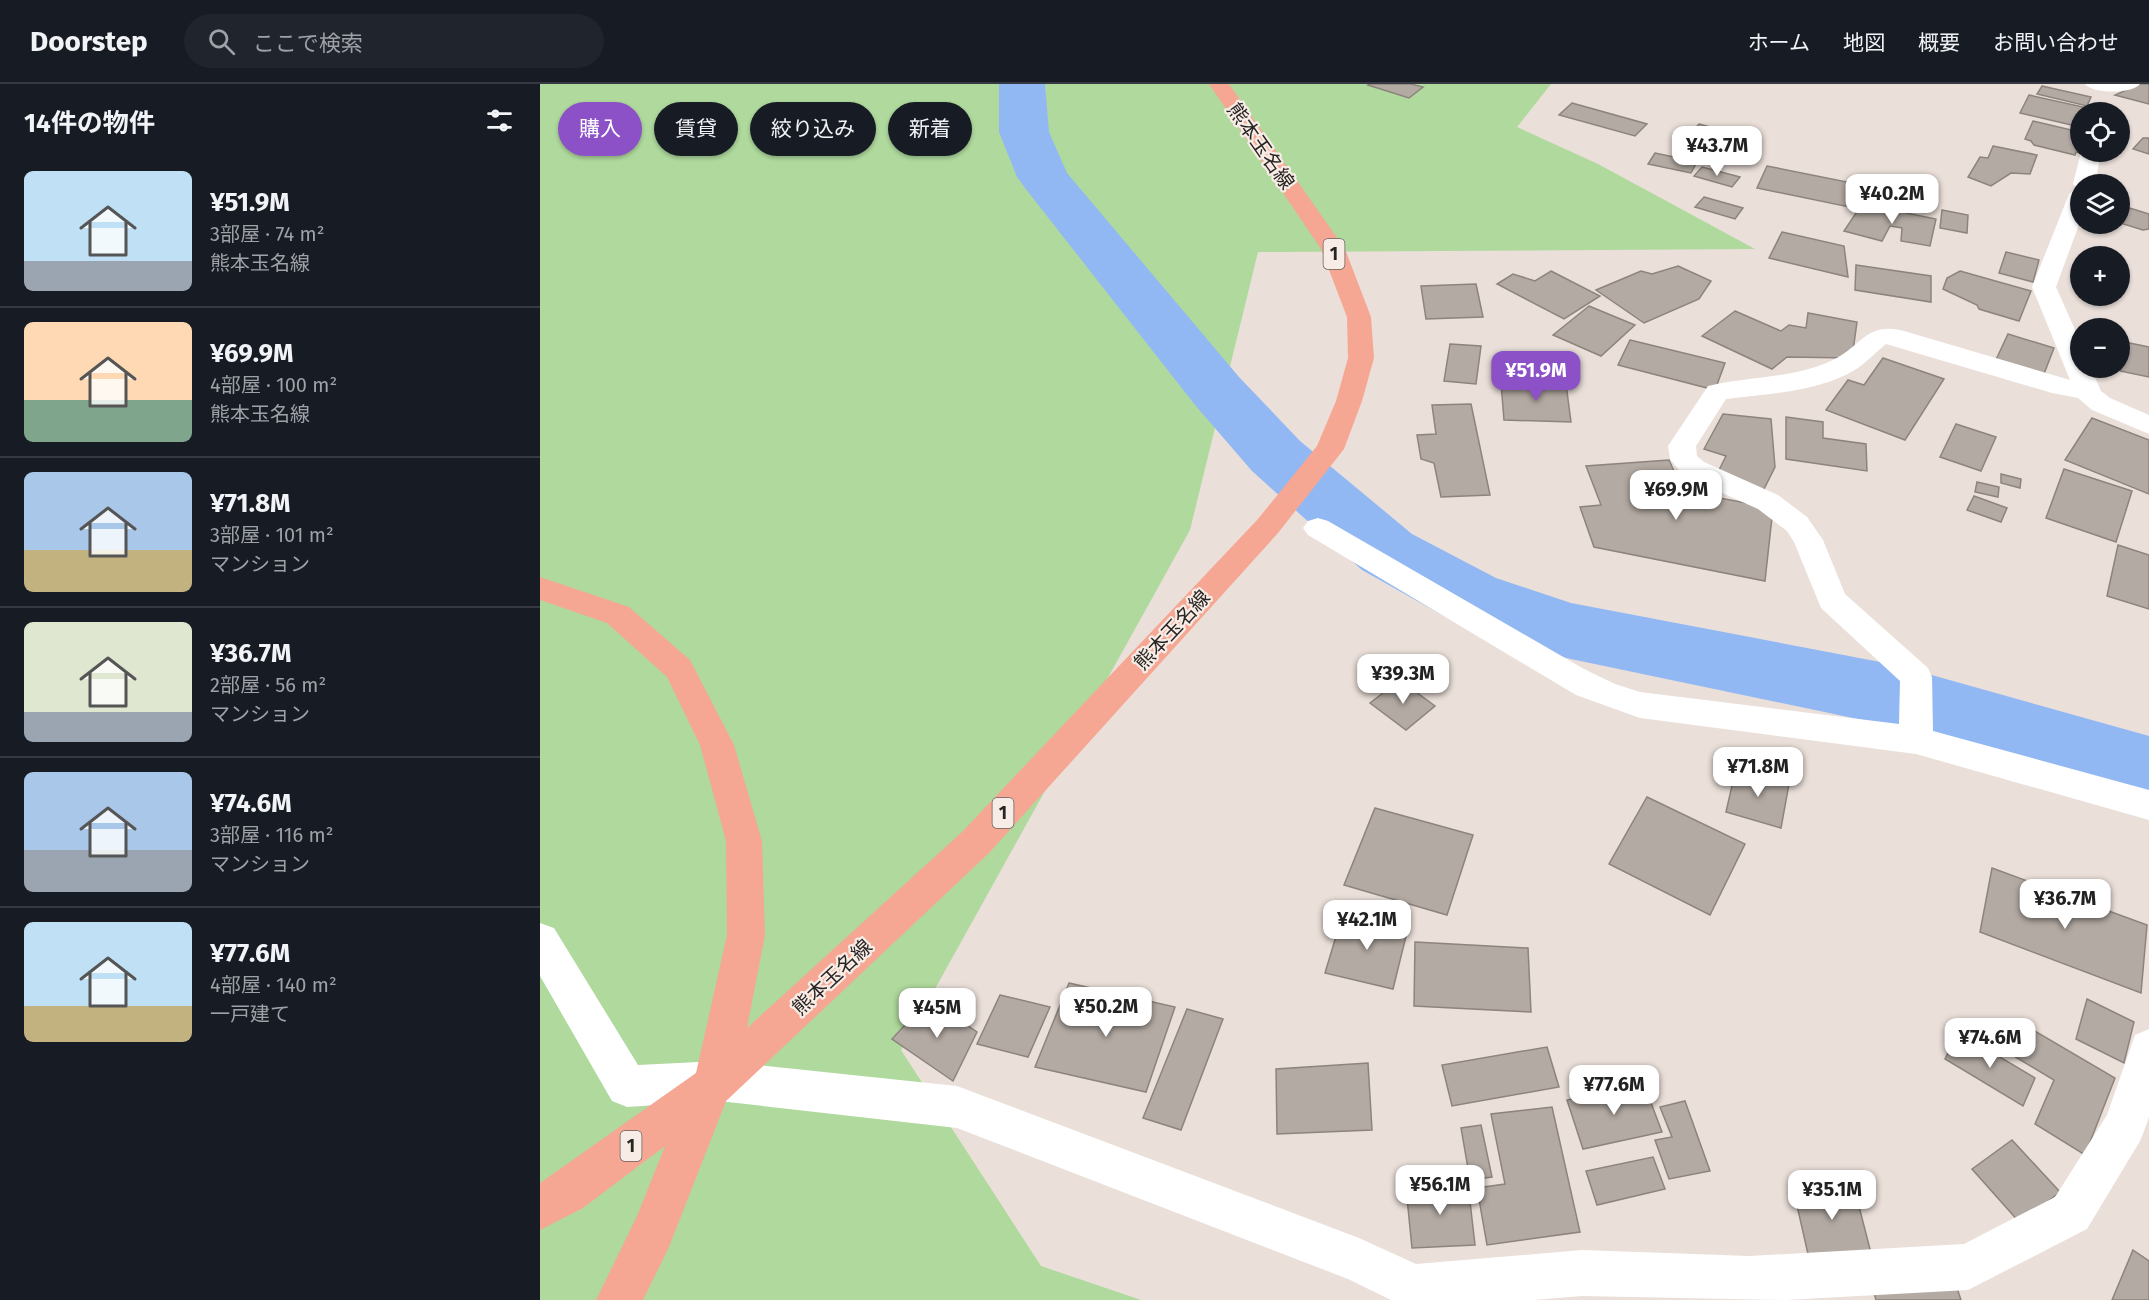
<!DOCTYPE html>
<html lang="ja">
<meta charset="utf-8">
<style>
:root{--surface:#171b24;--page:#20242c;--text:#f1f3f6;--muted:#9ea1a6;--line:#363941;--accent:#8c50c7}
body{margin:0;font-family:"Fira Sans","Noto Sans JP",sans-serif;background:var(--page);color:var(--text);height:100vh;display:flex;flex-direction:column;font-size:22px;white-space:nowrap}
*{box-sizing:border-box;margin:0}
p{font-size:20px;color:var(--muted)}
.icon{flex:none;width:33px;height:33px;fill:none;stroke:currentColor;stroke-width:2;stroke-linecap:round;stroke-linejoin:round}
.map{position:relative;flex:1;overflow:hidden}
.details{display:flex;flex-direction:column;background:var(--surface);width:540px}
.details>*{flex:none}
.banner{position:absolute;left:18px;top:18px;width:570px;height:54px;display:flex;gap:12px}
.controls{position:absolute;left:1530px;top:18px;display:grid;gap:12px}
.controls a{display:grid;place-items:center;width:60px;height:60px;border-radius:50%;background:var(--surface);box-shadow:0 2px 4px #0004;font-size:30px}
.price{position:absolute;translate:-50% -51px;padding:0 14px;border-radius:12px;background:#fff;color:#222;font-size:20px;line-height:39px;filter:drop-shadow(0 2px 3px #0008)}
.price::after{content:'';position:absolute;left:50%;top:36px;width:18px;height:14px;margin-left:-9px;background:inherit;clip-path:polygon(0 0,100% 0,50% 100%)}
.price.active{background:var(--accent);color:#fff}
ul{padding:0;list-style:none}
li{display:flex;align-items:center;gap:18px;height:150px;padding:0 24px}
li+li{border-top:2px solid var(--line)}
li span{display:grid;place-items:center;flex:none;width:168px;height:120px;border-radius:9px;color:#555}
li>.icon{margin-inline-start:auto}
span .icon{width:72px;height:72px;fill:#fffc;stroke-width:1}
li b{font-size:26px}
h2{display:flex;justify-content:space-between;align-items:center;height:72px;padding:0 24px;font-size:26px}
.chip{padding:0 21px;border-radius:27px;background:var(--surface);box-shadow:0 2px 4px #0004;font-size:21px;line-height:54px}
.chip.active{background:var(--accent);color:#fff}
header{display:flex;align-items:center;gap:36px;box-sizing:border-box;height:84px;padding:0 30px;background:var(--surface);border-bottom:2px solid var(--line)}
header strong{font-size:28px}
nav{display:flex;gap:33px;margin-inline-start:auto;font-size:21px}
.search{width:420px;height:54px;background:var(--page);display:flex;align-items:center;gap:15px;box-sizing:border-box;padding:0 21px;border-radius:33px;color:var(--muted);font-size:22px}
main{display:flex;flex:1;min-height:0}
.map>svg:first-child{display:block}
.green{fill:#afd99d}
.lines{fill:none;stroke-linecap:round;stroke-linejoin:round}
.river{fill:#92b8f4;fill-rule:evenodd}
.building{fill:#b3aaa3;stroke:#8c847d;stroke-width:1.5}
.minor{fill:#fff;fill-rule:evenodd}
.primary{fill:#f6a794;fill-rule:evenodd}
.labels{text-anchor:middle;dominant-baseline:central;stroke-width:4.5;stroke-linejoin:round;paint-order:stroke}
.shield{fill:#f7ece6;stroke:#67615e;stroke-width:1.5}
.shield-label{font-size:18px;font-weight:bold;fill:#292523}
.street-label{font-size:20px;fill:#292523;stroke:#f7ece6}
</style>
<header>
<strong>Doorstep</strong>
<div class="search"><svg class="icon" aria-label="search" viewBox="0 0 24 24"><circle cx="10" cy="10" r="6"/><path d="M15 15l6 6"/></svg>ここで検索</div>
<nav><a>ホーム</a><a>地図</a><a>概要</a><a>お問い合わせ</a></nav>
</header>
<main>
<section class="details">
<h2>14件の物件<svg class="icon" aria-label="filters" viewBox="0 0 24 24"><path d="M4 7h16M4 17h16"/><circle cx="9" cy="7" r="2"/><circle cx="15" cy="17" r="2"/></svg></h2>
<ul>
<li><span style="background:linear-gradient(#bfe0f5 75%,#9aa5b1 0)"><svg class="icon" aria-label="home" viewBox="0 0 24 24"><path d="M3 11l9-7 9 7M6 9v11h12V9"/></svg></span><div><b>¥51.9M</b><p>3部屋 · 74 m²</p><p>熊本玉名線</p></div></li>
<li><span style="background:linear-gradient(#ffd9b3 65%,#7fa58c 0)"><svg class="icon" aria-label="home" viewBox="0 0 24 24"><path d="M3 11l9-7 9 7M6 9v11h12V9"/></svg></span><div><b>¥69.9M</b><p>4部屋 · 100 m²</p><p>熊本玉名線</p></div></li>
<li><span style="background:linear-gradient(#a9c7e8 65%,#c2b280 0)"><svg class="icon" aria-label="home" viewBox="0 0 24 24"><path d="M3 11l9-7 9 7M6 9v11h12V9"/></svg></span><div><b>¥71.8M</b><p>3部屋 · 101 m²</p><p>マンション</p></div></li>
<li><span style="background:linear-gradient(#dfe7d0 75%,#9aa5b1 0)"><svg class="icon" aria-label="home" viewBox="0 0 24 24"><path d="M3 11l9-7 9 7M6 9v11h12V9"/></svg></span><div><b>¥36.7M</b><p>2部屋 · 56 m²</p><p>マンション</p></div></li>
<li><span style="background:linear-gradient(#a9c7e8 65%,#9aa5b1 0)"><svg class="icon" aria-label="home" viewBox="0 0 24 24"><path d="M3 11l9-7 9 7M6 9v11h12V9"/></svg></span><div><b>¥74.6M</b><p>3部屋 · 116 m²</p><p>マンション</p></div></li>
<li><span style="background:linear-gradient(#bfe0f5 70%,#c2b280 0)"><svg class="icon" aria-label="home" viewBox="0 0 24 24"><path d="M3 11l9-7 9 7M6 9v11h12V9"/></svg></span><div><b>¥77.6M</b><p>4部屋 · 140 m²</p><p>一戸建て</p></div></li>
</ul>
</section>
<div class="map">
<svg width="1609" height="1216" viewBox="0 0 1609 1216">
<rect width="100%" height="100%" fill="#eadfd9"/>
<!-- green -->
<path class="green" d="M0,0H1011L977,43L1058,80L1215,165L718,168L650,446L361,966L501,1182L601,1216H0Z"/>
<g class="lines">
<!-- river -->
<path class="river" d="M459,0H505L509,48L527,89L699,293L760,357L872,450L956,494L1031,519L1356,581L1609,652V720L1356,643L1026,574L904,532L822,486L712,387L655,321L485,104L477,93L459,48Z"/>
</g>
<!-- building -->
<g class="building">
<path d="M830,0H871L883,3L869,14L828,1Z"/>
<path d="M1600,0H1609V20L1575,11Z"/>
<path d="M1502,2L1551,13L1547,22L1497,10Z"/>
<path d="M1489,11L1552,25L1551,28H1540V43L1480,29Z"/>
<path d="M1032,19L1107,40L1095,52L1019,31Z"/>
<path d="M1493,37L1540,48V68H1545V70L1536,68L1535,71L1494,61L1491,57L1485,55Z"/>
<path d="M1159,40L1221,57L1206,75L1143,58Z"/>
<path d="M1603,54H1609V70L1593,65Z"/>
<path d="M1453,62L1497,71L1490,90L1471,89L1451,102L1428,93L1440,73L1448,74Z"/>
<path d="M1115,69L1157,78L1151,89L1108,80Z"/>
<path d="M1227,82L1322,101L1314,124L1217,104Z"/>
<path d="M1162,83L1200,93L1192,103L1154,92Z"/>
<path d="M1164,113L1203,124L1195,135L1155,123Z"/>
<path d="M1322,120L1396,135L1390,162L1361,157L1362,144L1350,142L1342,157L1304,147Z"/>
<path d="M1580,121L1609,130V145L1603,146L1580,139Z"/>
<path d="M1402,126L1428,131L1427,149L1400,144Z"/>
<path d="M1242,148L1304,162L1308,193L1229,174Z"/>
<path d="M1466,168L1499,176L1493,198L1459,189Z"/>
<path d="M1316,181L1391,192V218L1315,206Z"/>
<path d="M1138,182L1171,197L1159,215L1104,239L1056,206L1101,187L1112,190Z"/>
<path d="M1011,187L1060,212L1024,235L957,200L973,190L995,197Z"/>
<path d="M1420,187L1491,207L1479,237L1439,225L1437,221L1403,205L1407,194Z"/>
<path d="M936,200L943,233L886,235L881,202Z"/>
<path d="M1049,222L1095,241L1061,272L1013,251Z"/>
<path d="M1195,227L1241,247L1249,241L1266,244L1268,229L1317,238L1312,274L1247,273L1232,285L1162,252Z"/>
<path d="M1468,250L1514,264L1502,295L1454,280Z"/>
<path d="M1090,256L1185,279L1175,306L1078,281Z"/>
<path d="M1580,257L1609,263V293L1580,287Z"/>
<path d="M910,260L941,262L936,300L904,297Z"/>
<path d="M1343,274L1404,295L1365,356L1286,326L1308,296L1324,301Z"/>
<path d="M961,299L1026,300L1031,338L964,336Z"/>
<path d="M931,320L950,411L901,413L894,379L881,375L877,351L896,350L892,321Z"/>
<path d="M1183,330L1231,335L1235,383L1222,409L1175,394L1186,372L1164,365Z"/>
<path d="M1246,333L1283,338V354L1326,360L1327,387L1246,375Z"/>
<path d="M1552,334L1609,356V410L1525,376Z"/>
<path d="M1416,340L1456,353L1441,387L1400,373Z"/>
<path d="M1129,376L1143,407L1233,424L1225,497L1054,463L1040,423L1061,421L1046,382Z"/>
<path d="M1524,385L1592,407L1576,458L1506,434Z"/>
<path d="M1461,390L1481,395L1480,404L1461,399Z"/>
<path d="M1437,398L1459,403L1458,413L1435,408Z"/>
<path d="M1434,412L1467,424L1461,438L1427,426Z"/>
<path d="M1578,461L1609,471V525L1567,512Z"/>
<path d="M860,596L895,622L866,646L830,619Z"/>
<path d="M1196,684L1249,700L1241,744L1186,728Z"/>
<path d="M1107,713L1205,760L1170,831L1069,780Z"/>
<path d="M835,724L933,751L907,831L804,801Z"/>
<path d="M1452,784L1607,841L1601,909L1440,848Z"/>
<path d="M803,829L868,844L853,905L785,889Z"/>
<path d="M875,858L988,864L991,928L874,922Z"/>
<path d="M529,899L635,923L606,1008L495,983Z"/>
<path d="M460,911L510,923L488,973L437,960Z"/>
<path d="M389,915L437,948L413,997L352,955Z"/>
<path d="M1547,915L1594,938L1584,979L1536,955Z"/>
<path d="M647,925L683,935L641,1046L603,1034Z"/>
<path d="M1481,939L1575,994L1545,1071L1495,1040L1514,996L1467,968Z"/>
<path d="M1418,948L1495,994L1483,1022L1405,975Z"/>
<path d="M1007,963L1019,1003L912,1022L902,981Z"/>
<path d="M828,979L832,1046L737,1050L736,985Z"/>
<path d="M1104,1000L1122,1048L1043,1065L1027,1016Z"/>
<path d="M1145,1017L1170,1087L1129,1095L1115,1056L1132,1053L1120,1023Z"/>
<path d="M1012,1023L1040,1148L947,1161L937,1104L965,1100L951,1030Z"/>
<path d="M941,1041L952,1093L930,1096L921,1044Z"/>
<path d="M1472,1056L1520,1108L1480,1139L1432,1085Z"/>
<path d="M1113,1073L1125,1105L1057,1121L1046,1087Z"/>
<path d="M928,1100L935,1161L872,1164L866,1104Z"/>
<path d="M1314,1103L1331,1169L1268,1170L1253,1104Z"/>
<path d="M1593,1166L1609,1177V1216H1572Z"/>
<path d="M1416,1201L1421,1216H1336L1333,1206Z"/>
</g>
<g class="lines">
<!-- minor -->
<g class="minor">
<path d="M1545,0H1600C1593,10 1552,10 1545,0Z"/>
<path d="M1541,68H1561L1555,100H1540V138L1516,203L1540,257V284H1551L1561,307L1570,314L1609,331V350L1552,326L1538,314L1512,309L1346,260C1337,267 1328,277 1318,284C1281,308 1228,310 1186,315L1156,362L1157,372L1164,378L1238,411L1267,433L1283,456L1305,510L1388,584L1392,593L1393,647L1609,706V736L1376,670L1100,634L1036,611L768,451L763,444L768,437L778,434L788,437L1044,585L1075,600L1100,608L1359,640L1360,597L1281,524L1254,458L1247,447L1218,425L1144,392L1130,375L1128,362L1168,302C1209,292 1251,295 1291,277C1321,264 1325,237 1364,247L1530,296L1492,203L1529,110L1536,104L1533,100Z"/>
<path d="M0,839L14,844L98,981L179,977L417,1002L819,1154L876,1180L1042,1166L1209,1172L1424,1160L1515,1113L1567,1031L1595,951L1609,945V1033L1606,1042L1600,1057L1547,1145L1428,1206L1246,1216L1042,1212L994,1216H851L808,1195L417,1044L179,1017L87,1023L72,1017L0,892Z"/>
</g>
<!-- primary -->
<path class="primary" d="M669,0H689L805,165L831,233L834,274L822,317L804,365L738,449L449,769L186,1017L129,1163L103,1216H56L97,1132L125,1062L43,1124L0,1146V1099L156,989L187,851L186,757L160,661L127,593L67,539L0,516V493L89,523L150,576L194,661L222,757L225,851L207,944L423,747L718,435L777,362L796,317L808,274L807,233L781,165Z"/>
</g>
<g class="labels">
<!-- shield labels -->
<g class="shield">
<rect x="783.5" y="155" width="21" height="30" rx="4.5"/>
<rect x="452.5" y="714" width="21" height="30" rx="4.5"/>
<rect x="80.5" y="1047" width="21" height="30" rx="4.5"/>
</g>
<g class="shield-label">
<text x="794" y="170">1</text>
<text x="463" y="729">1</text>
<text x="91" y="1062">1</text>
</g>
<!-- street labels -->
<g class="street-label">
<text transform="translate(721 62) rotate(55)">熊本玉名線</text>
<text transform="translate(632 546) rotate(-47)">熊本玉名線</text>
<text transform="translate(292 893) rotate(-43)">熊本玉名線</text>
</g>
</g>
</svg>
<div class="controls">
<a><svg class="icon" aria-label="locate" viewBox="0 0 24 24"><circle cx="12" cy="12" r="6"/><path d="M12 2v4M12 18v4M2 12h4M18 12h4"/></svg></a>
<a><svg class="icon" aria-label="layers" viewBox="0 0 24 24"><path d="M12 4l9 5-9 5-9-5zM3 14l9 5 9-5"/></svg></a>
<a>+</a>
<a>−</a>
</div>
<b class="price" style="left:1177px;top:93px">¥43.7M</b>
<b class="price" style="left:1352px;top:141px">¥40.2M</b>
<b class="price active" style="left:996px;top:318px">¥51.9M</b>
<b class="price" style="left:1136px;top:437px">¥69.9M</b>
<b class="price" style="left:863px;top:621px">¥39.3M</b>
<b class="price" style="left:1218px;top:714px">¥71.8M</b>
<b class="price" style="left:1525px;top:846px">¥36.7M</b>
<b class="price" style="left:827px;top:867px">¥42.1M</b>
<b class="price" style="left:566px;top:954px">¥50.2M</b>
<b class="price" style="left:397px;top:955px">¥45M</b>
<b class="price" style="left:1450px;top:985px">¥74.6M</b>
<b class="price" style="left:1074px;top:1032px">¥77.6M</b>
<b class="price" style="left:900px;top:1132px">¥56.1M</b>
<b class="price" style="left:1292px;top:1137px">¥35.1M</b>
<div class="banner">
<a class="chip active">購入</a>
<a class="chip">賃貸</a>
<a class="chip">絞り込み</a>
<a class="chip">新着</a>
</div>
</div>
</main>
